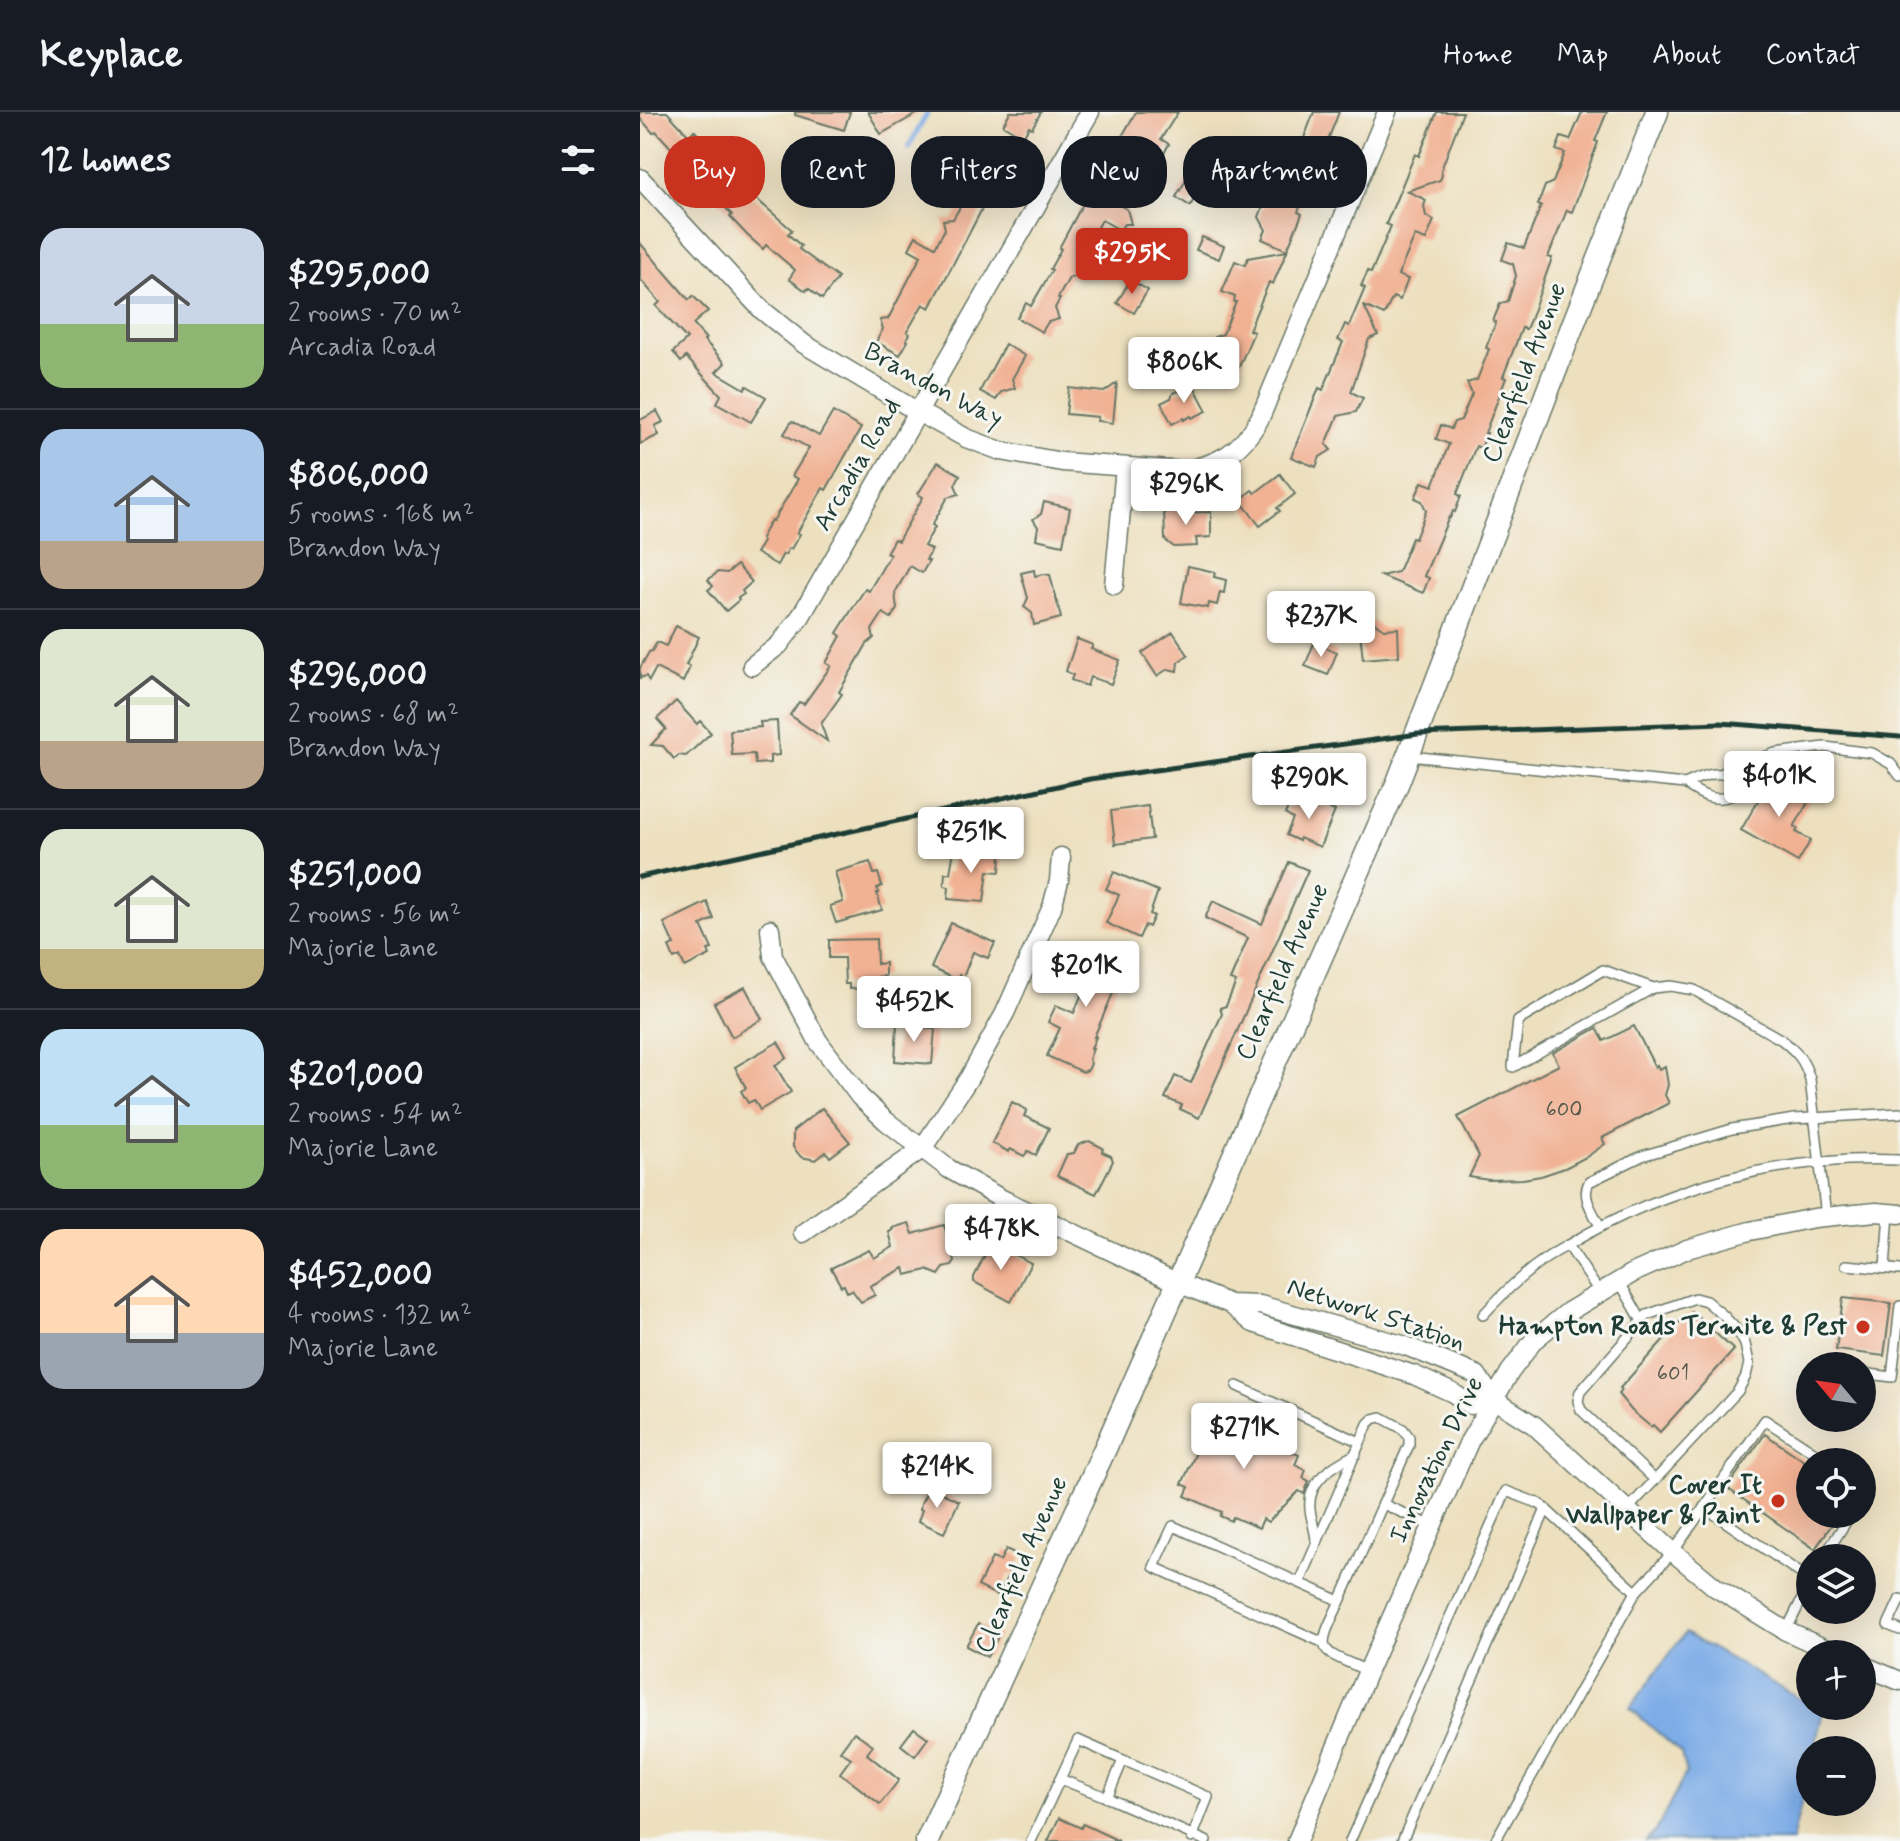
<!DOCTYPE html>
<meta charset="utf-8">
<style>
:root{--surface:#171b24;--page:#242831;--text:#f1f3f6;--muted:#9ea1a6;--line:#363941;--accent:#c8321e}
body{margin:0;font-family:Mynerve,sans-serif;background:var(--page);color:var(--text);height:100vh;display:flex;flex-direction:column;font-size:30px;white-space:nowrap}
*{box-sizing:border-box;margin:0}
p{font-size:26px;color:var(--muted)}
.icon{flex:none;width:44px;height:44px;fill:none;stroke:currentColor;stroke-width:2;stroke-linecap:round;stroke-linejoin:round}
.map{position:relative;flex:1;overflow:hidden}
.drawer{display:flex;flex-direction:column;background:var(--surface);width:640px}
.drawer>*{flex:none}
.top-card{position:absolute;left:24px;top:24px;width:760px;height:72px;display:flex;gap:16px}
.needle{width:52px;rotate:299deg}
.controls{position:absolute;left:1156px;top:1240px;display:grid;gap:16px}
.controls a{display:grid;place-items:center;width:80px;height:80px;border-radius:50%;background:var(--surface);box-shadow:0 8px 32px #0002;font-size:40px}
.price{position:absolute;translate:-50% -68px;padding:0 18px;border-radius:8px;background:#fff;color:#222;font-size:26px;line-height:52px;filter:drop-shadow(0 2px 4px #0008)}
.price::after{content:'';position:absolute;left:50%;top:48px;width:24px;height:18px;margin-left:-12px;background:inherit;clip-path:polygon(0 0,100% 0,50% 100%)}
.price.selected{background:var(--accent);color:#fff}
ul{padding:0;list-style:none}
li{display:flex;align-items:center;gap:24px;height:200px;padding:0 40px}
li+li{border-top:2px solid var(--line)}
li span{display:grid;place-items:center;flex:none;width:224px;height:160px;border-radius:24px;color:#555}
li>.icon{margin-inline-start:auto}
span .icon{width:96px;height:96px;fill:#fffc;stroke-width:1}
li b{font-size:34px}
h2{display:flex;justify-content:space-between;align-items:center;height:96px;padding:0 40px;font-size:34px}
.tag{padding:0 28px;border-radius:32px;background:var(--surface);box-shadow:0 8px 32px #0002;font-size:28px;line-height:72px}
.tag.selected{background:var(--accent);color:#fff}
header{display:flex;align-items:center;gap:48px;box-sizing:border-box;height:112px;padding:0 40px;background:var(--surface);border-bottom:2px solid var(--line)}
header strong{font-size:38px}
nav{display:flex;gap:44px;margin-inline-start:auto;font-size:28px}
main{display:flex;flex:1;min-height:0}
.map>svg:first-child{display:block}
.water{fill:#7dace7;stroke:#4e748e;stroke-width:2}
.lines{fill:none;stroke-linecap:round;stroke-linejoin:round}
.stream{stroke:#7dace7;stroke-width:5}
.building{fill:#f1b193}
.service-casing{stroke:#677665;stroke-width:12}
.minor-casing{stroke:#677665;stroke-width:21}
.tertiary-casing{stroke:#677665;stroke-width:25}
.service{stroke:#fff;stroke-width:9}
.minor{stroke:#fff;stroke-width:18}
.tertiary{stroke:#fff;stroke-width:22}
.rail{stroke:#1f3d34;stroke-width:5}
.poi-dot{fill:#c8321e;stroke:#f6f6f2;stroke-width:3}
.labels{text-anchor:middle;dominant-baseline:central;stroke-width:6;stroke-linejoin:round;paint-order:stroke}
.number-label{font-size:22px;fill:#545a4c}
.street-label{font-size:26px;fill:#1f3d34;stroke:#f6f6f2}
.poi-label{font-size:26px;font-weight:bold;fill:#1f3d34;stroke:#f6f6f2;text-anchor:end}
</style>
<header>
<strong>Keyplace</strong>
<nav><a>Home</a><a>Map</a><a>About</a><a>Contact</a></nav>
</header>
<main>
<section class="drawer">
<h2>12 homes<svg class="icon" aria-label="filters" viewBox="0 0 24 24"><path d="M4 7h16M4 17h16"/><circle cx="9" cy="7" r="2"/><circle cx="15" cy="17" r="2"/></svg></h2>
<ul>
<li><span style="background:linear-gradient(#c9d6e8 60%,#8fb573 0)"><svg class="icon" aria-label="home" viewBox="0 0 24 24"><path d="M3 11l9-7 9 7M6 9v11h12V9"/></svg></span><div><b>$295,000</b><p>2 rooms · 70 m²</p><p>Arcadia Road</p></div></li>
<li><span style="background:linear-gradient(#a9c7e8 70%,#b9a48a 0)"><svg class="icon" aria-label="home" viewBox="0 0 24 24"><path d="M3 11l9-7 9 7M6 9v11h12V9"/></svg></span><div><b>$806,000</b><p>5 rooms · 168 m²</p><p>Brandon Way</p></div></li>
<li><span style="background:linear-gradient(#dfe7d0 70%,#b9a48a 0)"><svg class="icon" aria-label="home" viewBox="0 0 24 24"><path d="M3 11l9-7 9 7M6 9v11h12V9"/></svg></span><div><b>$296,000</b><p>2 rooms · 68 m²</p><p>Brandon Way</p></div></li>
<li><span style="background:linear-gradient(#dfe7d0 75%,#c2b280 0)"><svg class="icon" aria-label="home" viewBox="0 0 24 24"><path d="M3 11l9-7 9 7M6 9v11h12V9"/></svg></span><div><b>$251,000</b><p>2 rooms · 56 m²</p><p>Majorie Lane</p></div></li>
<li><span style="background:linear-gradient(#bfe0f5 60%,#8fb573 0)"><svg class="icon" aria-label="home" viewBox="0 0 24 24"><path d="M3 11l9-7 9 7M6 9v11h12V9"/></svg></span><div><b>$201,000</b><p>2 rooms · 54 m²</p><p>Majorie Lane</p></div></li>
<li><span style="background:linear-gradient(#ffd9b3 65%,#9aa5b1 0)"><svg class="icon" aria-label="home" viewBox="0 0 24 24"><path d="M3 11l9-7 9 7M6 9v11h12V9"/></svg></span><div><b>$452,000</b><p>4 rooms · 132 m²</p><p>Majorie Lane</p></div></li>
</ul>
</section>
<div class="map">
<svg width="1260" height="1729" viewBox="0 0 1260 1729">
<rect width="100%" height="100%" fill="#f6f6f2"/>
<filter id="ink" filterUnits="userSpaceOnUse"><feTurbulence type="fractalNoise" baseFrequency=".0125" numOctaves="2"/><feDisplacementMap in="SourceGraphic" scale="16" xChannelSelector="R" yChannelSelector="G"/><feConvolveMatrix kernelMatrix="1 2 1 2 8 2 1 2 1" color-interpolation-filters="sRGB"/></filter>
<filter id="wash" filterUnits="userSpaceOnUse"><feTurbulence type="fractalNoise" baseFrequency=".006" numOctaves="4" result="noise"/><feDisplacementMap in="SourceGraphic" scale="32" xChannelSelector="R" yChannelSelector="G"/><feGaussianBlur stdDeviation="1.8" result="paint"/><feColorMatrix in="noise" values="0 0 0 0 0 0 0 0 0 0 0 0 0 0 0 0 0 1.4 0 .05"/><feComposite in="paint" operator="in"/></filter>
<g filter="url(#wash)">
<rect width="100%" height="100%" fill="#ede0bf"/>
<!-- water -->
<path class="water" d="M1045,1521L1183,1600L1174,1638H1170V1655L1152,1729H1006L1016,1719L1046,1661L1041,1641L990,1596Z"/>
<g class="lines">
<!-- stream -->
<path class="stream" d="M268,36L288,0"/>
</g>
<g id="blocks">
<!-- building -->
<g class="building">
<path d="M0,0H27L49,24L54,18L74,40L70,43L88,64L111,86L113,84L152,118L148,122L161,134L159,137L198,166L182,187L168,176L166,179L149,167L155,158L126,133L123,137L108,124L90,105L92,103L71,80L73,79L48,52L43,56L30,41L33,38L16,19L13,21L0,6Z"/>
<path d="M155,0H210L204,18L155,3Z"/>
<path d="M228,0H280L241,22Z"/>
<path d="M370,0H401L392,16L389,14L383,25L363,13Z"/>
<path d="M496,0H538L521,27L529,32L517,54L509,49L505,55L494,48L479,73L488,78L479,93L487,97L491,112H484L480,118L462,108L436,154L438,164L429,166L418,186L420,187L415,196L419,207L408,210L402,220L377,206L386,191L391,194L412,158L410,157L421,137L419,136L440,97L450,81L455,83L475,49L473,48L484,27L481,26Z"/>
<path d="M674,0H699L684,38L688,40L681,55L684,56L679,67L672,65L658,100L662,102L647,138L622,127L626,118L619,105L626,87L634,90L649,55L644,53L645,50L638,47L645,29L651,31L664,26Z"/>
<path d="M797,0H823L801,58L802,63L800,68L767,79L786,88L784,94L786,104L794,108L786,128L775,124L758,163L768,167L760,188L753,185L744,203L724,194L738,223L729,227L711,280L723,286L716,300L698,304L686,332L691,338L680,345L676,355L651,345L679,276L683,278L703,230L698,228L705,212L709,214L725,176L721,174L728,159L731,161L751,114L746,112L775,42L779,44Z"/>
<path d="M942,0H967L955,29L958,30L932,100L927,98L908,145L912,146L890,208L886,217L882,216L863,265L866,266L845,321H847L841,336L836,334L817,382L821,384L815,400L813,399L810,406L809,405L784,464L789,466L783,481L741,464L758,460L772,426L775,427L786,399L782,389L775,386L782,370L793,374L809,332L796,327L801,313L811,317L814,310L821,308L832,282L827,271L837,268L849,237L846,236L856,210L853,209L860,192L868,189L876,164L873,152L862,148L868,131L884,136L901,94L898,93L905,74L913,70L925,41L916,38L921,25L930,28Z"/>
<path d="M381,28L373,44L376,46L368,59L365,57L343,95L290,196L283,192L267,220L270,222L266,228L268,229L260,243L236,230L243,217L240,208L248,207L281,144L269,137L276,124L295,135L305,117L303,108L313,107L332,75L326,72L335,56L324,49L334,31Z"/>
<path d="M546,68L561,76L550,94L536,85Z"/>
<path d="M562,125L584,134L579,147L556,138Z"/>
<path d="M0,131L49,188L53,184L68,199L53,212L66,227L64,228L85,251L76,260L105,277L107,274L126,285L111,310L77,291L81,283L46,245L41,250L33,240L47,227L16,194L20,190L0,167Z"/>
<path d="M647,139L633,172L629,170L609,218L614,220L599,255L574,244L578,234L574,225L583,222L596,190H594L595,185L582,180L595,149L605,153L608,146Z"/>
<path d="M490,168L508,178L494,201L477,191Z"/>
<path d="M365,232L385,244L372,267L375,276L361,280L356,288L340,279Z"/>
<path d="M477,271L473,311L457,309L458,305L426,302L429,276L464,280Z"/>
<path d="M554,274L567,299L552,306L551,304L544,308V306L532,312L521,291L531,286L533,281L537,279L544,280Z"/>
<path d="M17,299L23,310L15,314L19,323L0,332V308Z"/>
<path d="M193,300L221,316L186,378L183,376L157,421L160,422L151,437L149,436L145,443L143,442L137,453L116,441L123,430L121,426L131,408L133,409L158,367L152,364L169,336L144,322L152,309L179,324Z"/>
<path d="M298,350L320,363L315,373L319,382L308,385L292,413L295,415L284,434L292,438L286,448L289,449L282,461L270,454L255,481L257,497L251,506L243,501L232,518L234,526L227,532L199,580L202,582L181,612L187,629L150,603L159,590L164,592L191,554L186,551L201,524L197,521L225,477L229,479L250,443L246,441L254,427L258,429L283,385L278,382Z"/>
<path d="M640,362L655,382L637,396L640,399L620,414L600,388L612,378L615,381Z"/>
<path d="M404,390L430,396L423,433L396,427L398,415L393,407L401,402Z"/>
<path d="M524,396H540V401L571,400V425L556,426L557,434L534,435L525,428Z"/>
<path d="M97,453L112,470L102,479L104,482L98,486L99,488L86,499L68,478L73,474L68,468L78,460L87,461Z"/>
<path d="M548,454L575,460L574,465L586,468L584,481L580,480L577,493L569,491L568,496L541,491Z"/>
<path d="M394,458L395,464L403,462L410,463L421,506L394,513L392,501L384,495L388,486L381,461Z"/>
<path d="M732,509L744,517L758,516L759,544L723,547L719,511Z"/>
<path d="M36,514L59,525L46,553L50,555L43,570L16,556L9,569L6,564L0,566V556L9,540L12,539L17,530L26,534Z"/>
<path d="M533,520L548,543L538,550L537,559L528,557L517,564L502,541Z"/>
<path d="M437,527L453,533L451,537L480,548L471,572L450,565L447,574L431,568L433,563L426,559Z"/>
<path d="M674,531L697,540L688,563L665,554Z"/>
<path d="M36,589L57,612L60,609L71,621L46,644L39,643L34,647L23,634L11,633L26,617L17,607Z"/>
<path d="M137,609L139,643L130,644V651L115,652L114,642L92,643L90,618L121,615L120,610Z"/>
<path d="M1132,664L1171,685L1154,715L1158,717L1156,720L1171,728L1158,750L1101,718Z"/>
<path d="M662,684L695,699L680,735L660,726L659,729L646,723L653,707L645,702L651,689L659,693Z"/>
<path d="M508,694L512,727L475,732L471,699Z"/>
<path d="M314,738L361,742L360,760L348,759L344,790L308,787L309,775L304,774L305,761H310Z"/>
<path d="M230,750L234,762L238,761L242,774L237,776L239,781H237L242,798L196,811L190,794L203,790L195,760Z"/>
<path d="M649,750L668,758L559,1006L540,997L542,993L525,986L535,964L551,971L582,902L580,896L586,894L596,870L590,868L608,826L565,806L573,789L622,812Z"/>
<path d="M474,760L518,779L510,802L514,804L509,815L505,813L499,826L466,811L479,783L466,777Z"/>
<path d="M67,790L74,807L61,813L72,837L68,838L70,843L45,855L40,844L34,847L29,835L34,833L24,811Z"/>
<path d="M311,811L355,831L348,846L333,840L323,865L319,863L317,868L291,856Z"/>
<path d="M236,827L237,852L245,851V864L237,865V876L209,877V872H205L204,846H189V828Z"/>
<path d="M444,830L487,849L454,925H456L451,936L453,937L449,947L451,952L448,958L443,960L407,944L420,916L408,910L416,893L434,901L445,874L442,873L450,852L437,846Z"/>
<path d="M105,875L122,907L92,925L74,891Z"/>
<path d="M265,909L280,911V916L295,917L292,952L255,949L257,912L265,913Z"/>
<path d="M994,914L1015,955L1017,953L1019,957L1025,954L1028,973L1025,983L1029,991L962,1026L965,1032L948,1044L925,1056L901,1064L883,1067L849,1068L829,1065L839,1044L818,1005L919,953L913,941L957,916L964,929Z"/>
<path d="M138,930L147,946L135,953L151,980L120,998L114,988L108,991L101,979L106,976L95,955Z"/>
<path d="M372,990L387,998L384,1004L409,1016L396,1043L388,1039L384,1044L370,1037L369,1040L352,1031Z"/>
<path d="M182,996L210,1030L190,1045L186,1040L176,1048L161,1045L153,1035V1019Z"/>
<path d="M449,1029L463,1036L462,1040L471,1044L473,1049L456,1082L417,1064L427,1042L434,1041L438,1033Z"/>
<path d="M269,1111L273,1122L304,1113L315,1149L312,1154L304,1156L299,1163L287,1158L266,1163L264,1156L230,1174L235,1183L221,1190L212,1178L207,1180L204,1173L201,1174L191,1156L229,1138L234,1146L253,1135L249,1120L253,1118L252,1116Z"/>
<path d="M351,1131L391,1151L371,1190L334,1170V1165Z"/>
<path d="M1203,1186L1251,1191L1244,1244L1196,1238Z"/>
<path d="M1052,1200L1094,1238L1020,1320L1013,1313L1011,1315L992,1299L978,1282L982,1278L980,1276L1017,1235L1046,1203L1048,1204Z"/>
<path d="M583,1299L656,1331L652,1340L659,1343L655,1353L666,1358L663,1366L669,1369L664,1382L659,1379L628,1410L623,1407L619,1416L593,1405L591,1409L580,1404L582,1400L545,1384L549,1375L542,1372L572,1304L579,1307Z"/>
<path d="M1125,1322L1170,1353V1402H1199L1175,1437L1087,1376Z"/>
<path d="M289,1375L319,1389L304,1421L278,1409L282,1398L280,1397L281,1391Z"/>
<path d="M366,1437L382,1445L373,1463L369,1461L358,1484L338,1474L352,1446L360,1449Z"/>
<path d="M338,1512L359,1523L347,1545L326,1534Z"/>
<path d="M274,1616L288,1626L275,1644L261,1633Z"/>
<path d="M214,1620L233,1633L227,1642L259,1668L240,1692L200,1661L211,1646L200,1639Z"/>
<path d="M419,1706L441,1716L443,1712L479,1729H408Z"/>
</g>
</g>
</g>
<g filter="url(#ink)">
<use href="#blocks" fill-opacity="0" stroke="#677665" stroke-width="2"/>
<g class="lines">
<!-- service casing -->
<g class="service-casing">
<g id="service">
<path d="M769,644L1045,672C1062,664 1078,657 1095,666L1097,676L1093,683C1074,691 1061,683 1045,672"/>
<path d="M1084,660L1135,641L1185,635L1232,641L1251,652L1260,664"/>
<path d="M1013,876L963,858L878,909L873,955L1013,876L1031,874L1054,878L1142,928C1158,941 1164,948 1170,967L1186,1105"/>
<path d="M960,1114C953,1100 941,1085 949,1070L1002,1044L1092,1017L1154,1007L1260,1001"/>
<path d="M928,1133C1027,1073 1144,1043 1260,1048"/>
<path d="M1206,1153L1260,1158"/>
<path d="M1245,1156L1249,1101"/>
<path d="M979,1169L1002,1209"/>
<path d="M843,1203C869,1175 894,1151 928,1133L960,1181"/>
<path d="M1222,1261L1252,1265L1260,1194"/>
<path d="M597,1274L720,1330"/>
<path d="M1222,1374V1380"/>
<path d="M743,1392L792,1414"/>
<path d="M1064,1395L1170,1468"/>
<path d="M987,1398L1098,1279L1106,1264L1109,1251L1105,1232L1097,1218L1084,1204L1066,1189L1055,1186L1007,1203L940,1280L938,1289L941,1298L1015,1368"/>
<path d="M676,1428C675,1417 671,1407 670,1397C667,1368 694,1353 716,1342"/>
<path d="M1183,1446L1211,1402"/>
<path d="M660,1470L728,1312L733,1307L741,1305L763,1317L769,1325V1333L700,1489"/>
<path d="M1260,1487L1248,1513L1260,1518"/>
<path d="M1146,1519L1170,1471"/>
<path d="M684,1531L514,1455L533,1414L700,1489C675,1542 676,1536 728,1559"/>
<path d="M483,1648L568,1685L552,1726"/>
<path d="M420,1667L438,1628L483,1648L467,1686"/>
<path d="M391,1729L420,1667L461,1683L566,1729"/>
<path d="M710,1729L866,1379L900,1392L996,1480"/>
<path d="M762,1729L906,1397"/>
<path d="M855,1729L996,1480L1033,1440L1125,1308L1189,1350"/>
</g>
</g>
<!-- minor casing -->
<g class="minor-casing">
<g id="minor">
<path d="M0,66L122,198L164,232L278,300L326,326L361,339L422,350L543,359C580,352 601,340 620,306L747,0"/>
<path d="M474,473L485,355"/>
<path d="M112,554L139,533L161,504L450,0"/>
<path d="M130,817L133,844L178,929L220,985L246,1009L309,1057L360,1086L538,1171L590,1192L613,1211L774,1263L813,1281L831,1293L853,1287L837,1263L766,1234L620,1193L590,1192"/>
<path d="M163,1121L282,1037L329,966L365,901L412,795L419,769L421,745"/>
<path d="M853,1287L894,1313L1033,1440L1075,1475L1146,1519L1197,1542"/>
<path d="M1222,1553L1260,1569"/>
<path d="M657,1729L728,1559L829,1330L870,1260L894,1228L928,1200L993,1161L1047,1137L1110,1119L1174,1106L1236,1100L1260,1102"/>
</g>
</g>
<!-- tertiary casing -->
<g class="tertiary-casing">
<path id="tertiary" d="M287,1729L468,1330L758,670L934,210L1017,0"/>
</g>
<!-- service -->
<use href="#service" class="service"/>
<!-- minor -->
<use href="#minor" class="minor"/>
<!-- tertiary -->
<use href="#tertiary" class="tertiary"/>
<!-- rail -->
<path class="rail" d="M0,765L450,667L778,622L1081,611L1260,625"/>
</g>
</g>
<!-- markers -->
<g class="poi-dot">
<circle cx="1223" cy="1215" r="8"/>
<circle cx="1138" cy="1389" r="8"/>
</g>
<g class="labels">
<!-- number labels -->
<g class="number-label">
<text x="924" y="998">600</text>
<text x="1033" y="1262">601</text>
</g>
<!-- street labels -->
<g class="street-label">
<text transform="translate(885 261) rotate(-69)">Clearfield Avenue</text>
<text transform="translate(293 274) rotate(28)">Brandon Way</text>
<text transform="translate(218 353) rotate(-60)">Arcadia Road</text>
<text transform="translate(643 860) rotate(-66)">Clearfield Avenue</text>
<text transform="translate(736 1203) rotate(18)">Network Station</text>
<text transform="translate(797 1348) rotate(-64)">Innovation Drive</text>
<text transform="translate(382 1453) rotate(-66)">Clearfield Avenue</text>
</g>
<!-- poi labels -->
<g class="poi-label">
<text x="1207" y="1215">Hampton Roads Termite &amp; Pest</text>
<text x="1122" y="1374">Cover It<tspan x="1122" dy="30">Wallpaper &amp; Paint</tspan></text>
</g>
</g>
</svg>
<div class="controls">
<a><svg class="needle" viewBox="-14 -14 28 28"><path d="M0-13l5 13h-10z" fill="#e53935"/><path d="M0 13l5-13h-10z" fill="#9ea1a6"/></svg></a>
<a><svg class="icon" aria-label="locate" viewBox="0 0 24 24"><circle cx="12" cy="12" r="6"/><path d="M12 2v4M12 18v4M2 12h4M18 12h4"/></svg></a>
<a><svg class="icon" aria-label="layers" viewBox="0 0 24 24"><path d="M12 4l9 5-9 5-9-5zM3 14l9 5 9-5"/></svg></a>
<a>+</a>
<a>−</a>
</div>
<b class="price selected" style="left:492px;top:184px">$295K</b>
<b class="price" style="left:544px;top:293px">$806K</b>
<b class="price" style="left:546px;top:415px">$296K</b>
<b class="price" style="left:681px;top:547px">$237K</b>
<b class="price" style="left:1139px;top:707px">$401K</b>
<b class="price" style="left:669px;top:709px">$290K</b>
<b class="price" style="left:331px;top:763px">$251K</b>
<b class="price" style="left:446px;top:897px">$201K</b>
<b class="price" style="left:274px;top:932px">$452K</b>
<b class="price" style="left:361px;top:1160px">$478K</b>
<b class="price" style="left:604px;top:1359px">$271K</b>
<b class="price" style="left:297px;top:1398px">$214K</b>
<div class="top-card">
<a class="tag selected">Buy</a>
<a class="tag">Rent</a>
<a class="tag">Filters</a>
<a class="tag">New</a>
<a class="tag">Apartment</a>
</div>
</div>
</main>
